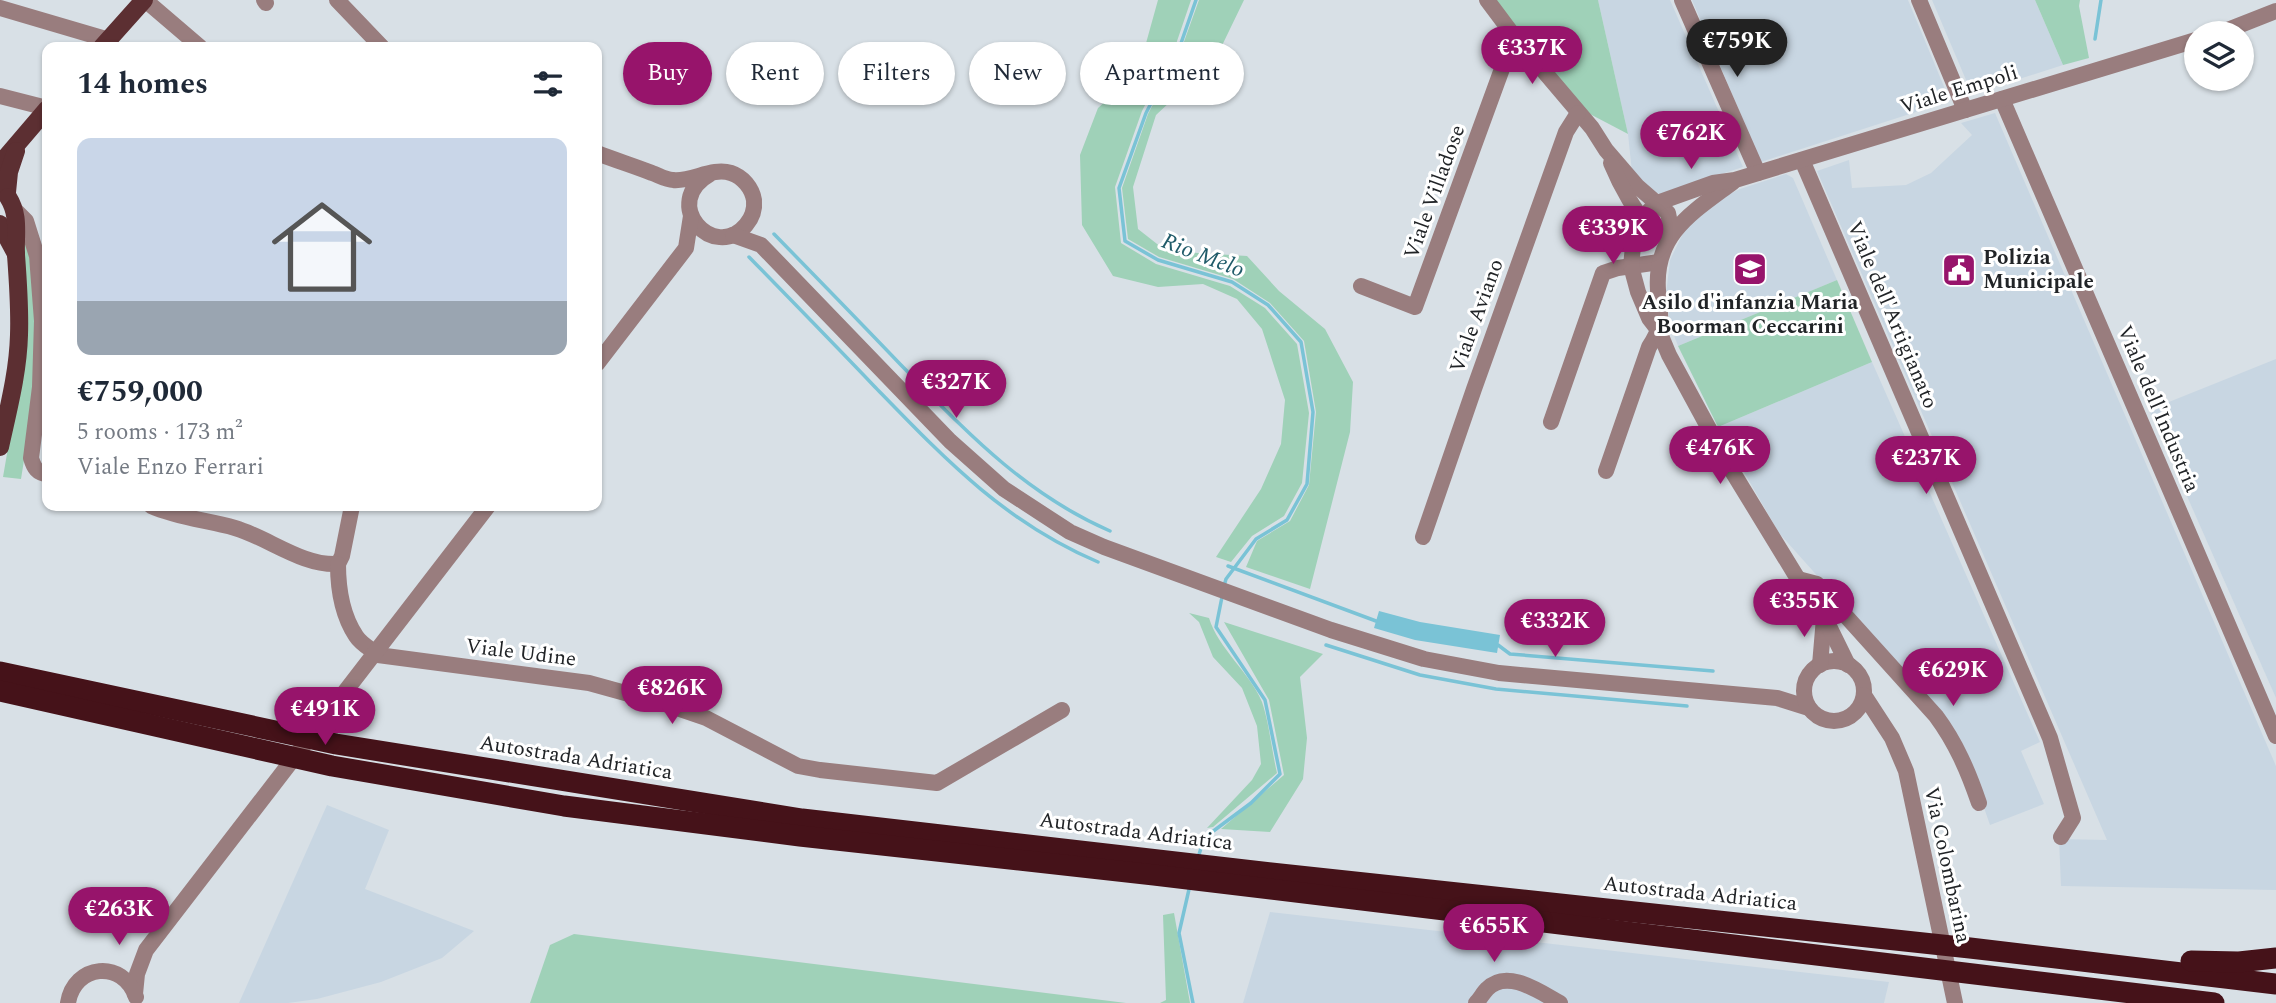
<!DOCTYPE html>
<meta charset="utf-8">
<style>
:root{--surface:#fff;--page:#f6f6f7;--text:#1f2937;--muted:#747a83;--accent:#97146b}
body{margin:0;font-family:Spectral,serif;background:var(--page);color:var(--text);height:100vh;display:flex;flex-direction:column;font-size:26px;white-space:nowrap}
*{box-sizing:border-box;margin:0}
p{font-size:23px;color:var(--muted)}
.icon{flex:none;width:38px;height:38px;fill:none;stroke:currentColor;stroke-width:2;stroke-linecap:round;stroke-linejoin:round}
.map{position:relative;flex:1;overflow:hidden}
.details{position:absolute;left:42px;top:42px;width:560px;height:469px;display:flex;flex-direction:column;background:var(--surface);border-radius:14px;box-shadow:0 2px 5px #0004}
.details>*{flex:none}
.hud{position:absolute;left:623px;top:42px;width:665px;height:63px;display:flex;gap:14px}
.controls{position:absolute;left:2184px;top:21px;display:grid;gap:14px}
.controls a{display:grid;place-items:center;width:70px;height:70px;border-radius:50%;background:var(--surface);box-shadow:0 2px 5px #0004;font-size:35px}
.price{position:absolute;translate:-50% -60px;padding:0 16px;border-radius:24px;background:var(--accent);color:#fff;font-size:23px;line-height:46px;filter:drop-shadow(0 2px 4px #0008)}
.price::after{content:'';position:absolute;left:50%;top:42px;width:21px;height:16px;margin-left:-10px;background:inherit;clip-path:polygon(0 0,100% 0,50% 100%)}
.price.on{background:#222;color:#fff}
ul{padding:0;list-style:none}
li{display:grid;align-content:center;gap:14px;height:371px;padding:0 35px}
li span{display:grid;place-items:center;height:217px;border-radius:14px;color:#555}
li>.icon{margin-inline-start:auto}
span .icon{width:126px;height:126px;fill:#fffc;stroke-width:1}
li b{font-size:30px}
h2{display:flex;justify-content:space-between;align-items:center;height:84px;padding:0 35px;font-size:30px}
.pill{padding:0 24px;border-radius:32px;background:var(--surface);box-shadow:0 2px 5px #0004;font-size:24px;line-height:63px}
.pill.on{background:var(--accent);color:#fff}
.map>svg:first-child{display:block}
.built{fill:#c8d6e2}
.green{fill:#9fd1b8}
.water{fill:#7ac3d6}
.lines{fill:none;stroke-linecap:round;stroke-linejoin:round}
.stream{stroke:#7ac3d6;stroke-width:3.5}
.minor{stroke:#997d7e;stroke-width:16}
.major{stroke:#5c2f32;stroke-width:18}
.highway{stroke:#451219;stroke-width:21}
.labels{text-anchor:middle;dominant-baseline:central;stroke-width:6;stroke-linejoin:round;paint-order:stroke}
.street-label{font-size:21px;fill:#212427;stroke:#fff}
.poi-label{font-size:21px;font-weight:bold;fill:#212427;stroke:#fff;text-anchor:start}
.water-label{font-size:23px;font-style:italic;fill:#215c6a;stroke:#fff}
</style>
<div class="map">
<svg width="2276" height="1003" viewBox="0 0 2276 1003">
<rect width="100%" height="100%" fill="#d8e0e6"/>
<!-- built -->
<g class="built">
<path d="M1598,0H1670L1743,167L1660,194L1648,190L1632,172L1628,134Z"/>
<path d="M1692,0H1908L1950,101L1761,162Z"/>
<path d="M1932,0H2035L2063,65L1972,94Z"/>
<path d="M1995,113L2276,766V890L2061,886L2059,839L2107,840L1817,171L1849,160L1852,188L1906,185L1931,173L1972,135L1961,123Z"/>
<path d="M1786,174L1793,178L1837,280L1678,346L1670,325L1666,294L1670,260L1686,227L1719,199L1740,189Z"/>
<path d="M2276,359V698L2149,410Z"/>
<path d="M1872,362L2040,742L2021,751L2044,804L1990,825L1964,750L1931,703L1779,533L1718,427Z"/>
<path d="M327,805L389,830L365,889L474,931L442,958L381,982L317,999L288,1003H239Z"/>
<path d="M1270,912L1889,982L1884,1003H1243Z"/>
</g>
<!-- green -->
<g class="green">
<path d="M1158,0H1191L1175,47L1142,111L1115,187L1121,243L1156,264L1230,286L1265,308L1297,344L1309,413L1302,483L1284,516L1252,536L1231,562L1216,557L1261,489L1281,444L1285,400L1262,329L1237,299L1203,284L1158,287L1113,276L1082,225L1080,155L1098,108L1138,72Z"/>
<path d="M1199,0H1244L1215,60L1156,115L1133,187L1138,229L1166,251L1247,256L1279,291L1325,329L1353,382L1350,432L1310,589L1246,567L1257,541L1290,521L1309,485L1316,412L1304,341L1270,303L1233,279L1159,257L1128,239L1122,188L1148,114L1181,50Z"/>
<path d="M1495,0H1598L1628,134L1588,113L1529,47Z"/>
<path d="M2035,0H2080L2079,6L2089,58L2063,65Z"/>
<path d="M20,234L27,240L37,313L33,404L21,479L3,477L8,448Z"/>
<path d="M1837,280L1872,362L1718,427L1678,346Z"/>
<path d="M1189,613L1209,618C1218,648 1250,673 1262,702C1269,722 1272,752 1277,773L1213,827L1207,828L1252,780L1261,764L1257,726L1242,688L1213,657L1199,622Z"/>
<path d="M1224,622L1323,654L1300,677L1307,738L1303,779L1270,832L1221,829L1284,775L1269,700Z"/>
<path d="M1174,913L1190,1003H1160L1166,1000L1163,915Z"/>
<path d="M574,934L1126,1003H530L550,945Z"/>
</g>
<!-- water -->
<path class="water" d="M1379,611L1420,622L1500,635L1497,653L1415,640L1374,628Z"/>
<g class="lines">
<!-- stream -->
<g class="stream">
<path d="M1196,0L1179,49L1146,113L1119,188L1125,241L1158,260L1232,282L1268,305L1301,342L1313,412L1307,484L1287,520L1256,539L1226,579L1224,586"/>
<path d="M2095,39L2101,0"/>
<path d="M774,234C816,277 858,320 900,364C965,430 1023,493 1110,531"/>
<path d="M749,257C791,300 833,343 874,386C944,458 1004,522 1098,562"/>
<path d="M1228,566L1376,621"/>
<path d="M1326,645L1420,675L1496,689L1687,706"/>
<path d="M1498,645L1510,654L1713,671"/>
<path d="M1198,858L1204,838L1251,803L1280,774L1265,700L1216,627L1222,597"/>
<path d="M1190,885L1179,933L1193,1003"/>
</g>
<!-- minor -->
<g class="minor">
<path d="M145,0L200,47"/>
<path d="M264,0L266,3"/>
<path d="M337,0L382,47"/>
<path d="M1487,0L1514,36L1592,128L1606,150L1637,186L1668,213L1672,233"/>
<path d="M1682,0L1758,173"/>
<path d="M1919,0L1965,110"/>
<path d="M0,8L109,40"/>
<path d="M2220,33L2276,11"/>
<path d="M0,96L47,108"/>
<path d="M2002,99L2276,736"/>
<path d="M597,153C615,160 634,166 652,173C658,175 666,180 673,180C692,182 712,167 731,173C743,177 752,188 754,200C755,210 752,218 746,225C714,263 659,203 710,174"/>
<path d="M1802,160L2050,738L2073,818L2061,837"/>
<path d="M1611,163C1618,180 1638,221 1655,230C1660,232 1667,232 1672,233"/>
<path d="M15,210L26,221L37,256L42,321L40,387L31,458C34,468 37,473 47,474"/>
<path d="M733,235L761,245L950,441L1004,489L1070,532L1104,547L1331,630L1424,659L1499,673L1777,698L1809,708"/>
<path d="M1361,286L1415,307L1514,36"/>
<path d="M597,364L686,248L691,216"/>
<path d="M1551,422L1603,273L1618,268L1659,262"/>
<path d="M1606,471L1649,347C1665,323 1660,317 1658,290C1654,234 1693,212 1733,182"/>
<path d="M151,506C178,518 207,520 235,528C269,538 302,566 338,564L342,556L352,506"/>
<path d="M1423,537L1474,389L1566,132L1578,113"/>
<path d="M338,564C338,588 342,615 356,636C361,644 371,649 378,655L589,683L665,704L706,718L798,766L820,770L937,783L1062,710"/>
<path d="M1798,579L1817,584L1936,716C1956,743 1968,771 1979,803"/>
<circle cx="1834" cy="691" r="30"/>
<path d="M1820,665L1824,618"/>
<path d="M1848,665L1824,616L1798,579L1732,471L1669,355L1659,331L1649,318L1638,292L1631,266L1634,237L1643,217L1657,203L1713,183L1735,180L2196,40"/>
<path d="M1864,695L1892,738L1906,771L1955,1003"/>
<path d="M135,994L137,974L146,950L488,506"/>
<path d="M68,1003C74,964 123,959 136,997"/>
<path d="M1476,1003C1480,999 1483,993 1487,989C1507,968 1540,992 1560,1003"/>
</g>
<!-- major -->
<g class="major">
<path d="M102,47L144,0"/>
<path d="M0,164L47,109"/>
<path d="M7,192L9,172L16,151"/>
<path d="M0,224L16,254"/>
<path d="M0,447C8,410 18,373 19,335C20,308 18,282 16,255C15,234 20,216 8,197"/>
</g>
<!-- highway -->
<g class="highway">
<path d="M0,672L336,744L802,819L1271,873L1970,948L2276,984"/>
<path d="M0,691L332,766L564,806L800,836L1154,875L2214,1003"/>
<path d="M2191,961L2239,962L2276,958"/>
</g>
</g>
<!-- icons -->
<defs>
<g id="school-square" transform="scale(1.75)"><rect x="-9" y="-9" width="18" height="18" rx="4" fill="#97146b" stroke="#fff"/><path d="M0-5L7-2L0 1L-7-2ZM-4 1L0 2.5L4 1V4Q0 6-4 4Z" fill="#fff"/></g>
<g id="civic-square" transform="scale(1.75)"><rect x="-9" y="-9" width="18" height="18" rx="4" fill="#97146b" stroke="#fff"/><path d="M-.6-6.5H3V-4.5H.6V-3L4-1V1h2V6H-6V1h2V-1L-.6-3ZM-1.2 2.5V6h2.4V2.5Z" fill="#fff"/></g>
</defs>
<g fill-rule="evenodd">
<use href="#school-square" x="1750" y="269"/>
<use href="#civic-square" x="1959" y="270"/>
</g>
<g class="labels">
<!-- street labels -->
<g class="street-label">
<text transform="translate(1959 90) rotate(-17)">Viale Empoli</text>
<text transform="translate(1435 192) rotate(-70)">Viale Villadose</text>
<text transform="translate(1892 315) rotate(67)">Viale dell'Artigianato</text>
<text transform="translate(1477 316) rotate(-70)">Viale Aviano</text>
<text transform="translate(2158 409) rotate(67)">Viale dell'Industria</text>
<text transform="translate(521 653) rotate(7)">Viale Udine</text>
<text transform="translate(576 758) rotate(9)">Autostrada Adriatica</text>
<text transform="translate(1136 832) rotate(7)">Autostrada Adriatica</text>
<text transform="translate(1947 865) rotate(78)">Via Colombarina</text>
<text transform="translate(1700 894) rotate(6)">Autostrada Adriatica</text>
</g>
<!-- poi labels -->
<g class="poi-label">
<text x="1983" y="258">Polizia<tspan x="1983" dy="24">Municipale</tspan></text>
<text x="1750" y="303" text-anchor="middle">Asilo d'infanzia Maria<tspan x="1750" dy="24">Boorman Ceccarini</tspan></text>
</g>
<!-- water labels -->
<g class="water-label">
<text transform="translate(1203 256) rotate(21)">Rio Melo</text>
</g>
</g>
</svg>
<div class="controls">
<a><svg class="icon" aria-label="layers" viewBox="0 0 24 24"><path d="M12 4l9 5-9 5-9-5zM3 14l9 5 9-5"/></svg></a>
</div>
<b class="price on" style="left:1737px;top:79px">€759K</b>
<b class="price" style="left:1532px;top:86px">€337K</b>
<b class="price" style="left:1691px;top:171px">€762K</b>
<b class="price" style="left:1613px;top:266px">€339K</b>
<b class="price" style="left:956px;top:420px">€327K</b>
<b class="price" style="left:1720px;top:486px">€476K</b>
<b class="price" style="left:1926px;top:496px">€237K</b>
<b class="price" style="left:1804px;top:639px">€355K</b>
<b class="price" style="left:1555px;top:659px">€332K</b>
<b class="price" style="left:1953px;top:708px">€629K</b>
<b class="price" style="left:672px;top:726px">€826K</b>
<b class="price" style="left:325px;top:747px">€491K</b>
<b class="price" style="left:119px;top:947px">€263K</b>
<b class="price" style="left:1494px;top:964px">€655K</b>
<div class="hud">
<a class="pill on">Buy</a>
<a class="pill">Rent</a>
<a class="pill">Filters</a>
<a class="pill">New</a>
<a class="pill">Apartment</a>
</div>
<section class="details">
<h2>14 homes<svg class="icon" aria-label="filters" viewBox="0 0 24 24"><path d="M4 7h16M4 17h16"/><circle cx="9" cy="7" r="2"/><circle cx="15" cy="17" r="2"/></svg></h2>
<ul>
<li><span style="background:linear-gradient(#c9d6e8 75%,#9aa5b1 0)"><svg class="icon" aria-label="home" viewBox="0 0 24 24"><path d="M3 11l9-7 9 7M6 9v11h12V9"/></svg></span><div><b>€759,000</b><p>5 rooms · 173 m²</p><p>Viale Enzo Ferrari</p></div></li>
</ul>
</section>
</div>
